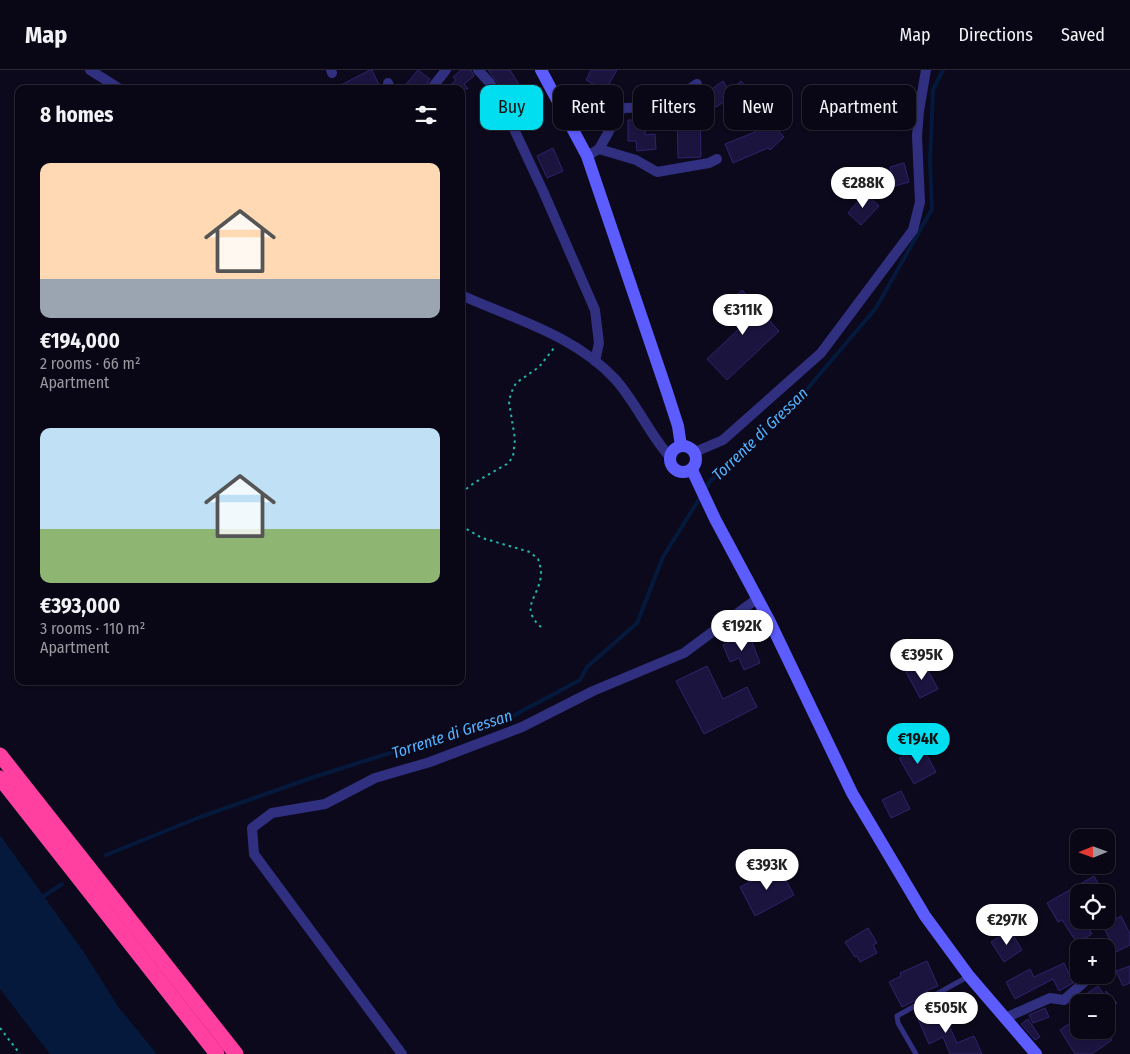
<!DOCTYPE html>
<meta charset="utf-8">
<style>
:root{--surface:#090715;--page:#12101e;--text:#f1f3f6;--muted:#9999a0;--line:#292834;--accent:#00def0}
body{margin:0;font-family:"Fira Sans Condensed",sans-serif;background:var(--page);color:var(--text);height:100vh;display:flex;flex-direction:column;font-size:19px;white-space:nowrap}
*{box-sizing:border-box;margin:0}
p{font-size:16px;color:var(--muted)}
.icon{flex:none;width:28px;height:28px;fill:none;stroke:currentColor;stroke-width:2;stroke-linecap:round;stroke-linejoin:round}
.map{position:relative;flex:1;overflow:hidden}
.details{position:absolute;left:15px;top:15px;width:450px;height:600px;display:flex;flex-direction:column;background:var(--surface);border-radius:10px;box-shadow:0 1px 4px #0004,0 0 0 1px var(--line)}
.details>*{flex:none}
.hud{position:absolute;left:480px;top:15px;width:475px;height:45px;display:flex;gap:10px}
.needle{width:32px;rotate:269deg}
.tools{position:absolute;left:1070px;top:759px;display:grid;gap:10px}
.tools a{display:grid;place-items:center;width:45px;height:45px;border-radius:10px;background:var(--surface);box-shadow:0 1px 4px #0004,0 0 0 1px var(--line);font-size:25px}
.price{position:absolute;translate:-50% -42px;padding:0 11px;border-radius:18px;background:#fff;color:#222;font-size:16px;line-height:32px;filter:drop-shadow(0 1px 2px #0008)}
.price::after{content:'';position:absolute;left:50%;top:30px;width:15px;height:11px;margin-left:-8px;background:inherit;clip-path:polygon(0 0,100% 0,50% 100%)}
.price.on{background:var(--accent);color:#111}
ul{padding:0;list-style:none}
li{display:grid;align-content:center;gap:10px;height:265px;padding:0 25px}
li span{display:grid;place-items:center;height:155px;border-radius:10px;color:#555}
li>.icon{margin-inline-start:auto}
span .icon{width:90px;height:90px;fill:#fffc;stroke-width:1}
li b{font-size:21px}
h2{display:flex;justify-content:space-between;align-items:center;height:60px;padding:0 25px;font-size:21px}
.tag{padding:0 18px;border-radius:10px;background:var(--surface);box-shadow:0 1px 4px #0004,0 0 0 1px var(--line);font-size:18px;line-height:45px}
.tag.on{background:var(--accent);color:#111}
header{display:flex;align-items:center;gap:30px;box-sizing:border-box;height:70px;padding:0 25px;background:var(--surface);border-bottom:1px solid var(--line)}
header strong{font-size:24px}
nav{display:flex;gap:28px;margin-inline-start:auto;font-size:18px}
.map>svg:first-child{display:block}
.water{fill:#04193b}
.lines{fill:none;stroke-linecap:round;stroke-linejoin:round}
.stream{stroke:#04193b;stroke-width:4}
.building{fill:#1b143f;stroke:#30236d}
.path{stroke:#21b6aa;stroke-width:2;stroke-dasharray:2.5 4;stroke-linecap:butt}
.lane{stroke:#313080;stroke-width:5}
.street{stroke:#313080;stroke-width:10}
.secondary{stroke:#5c5cff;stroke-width:12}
.highway{stroke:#ff40a0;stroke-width:15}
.labels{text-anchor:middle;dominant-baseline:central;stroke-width:5;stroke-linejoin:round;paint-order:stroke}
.water-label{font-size:16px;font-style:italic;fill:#53b3ff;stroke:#0c091c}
</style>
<header>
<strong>Map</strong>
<nav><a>Map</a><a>Directions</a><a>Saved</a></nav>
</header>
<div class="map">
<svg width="1130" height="984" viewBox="0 0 1130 984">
<rect width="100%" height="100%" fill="#0c091c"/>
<!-- water -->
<path class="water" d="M0,765L83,881L119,938L157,984H50L0,919Z"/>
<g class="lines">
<!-- stream -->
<g class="stream">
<path d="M705,420L710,411L796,332L876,238L932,139L930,90L933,20L943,0"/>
<path d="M106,785L200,747L314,707L409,677L509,648L580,610L587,597L637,553L663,487L701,426"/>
<path d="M41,828L62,814"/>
</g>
</g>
<!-- building -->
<g class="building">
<path d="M370,0H372L381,19H333Z"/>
<path d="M418,0L430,9L424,19H402Z"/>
<path d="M461,0H471L474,6L464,14L468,19H446L456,10L453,7Z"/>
<path d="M488,0H510L524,22L529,19L538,37L519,46L507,22L505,23Z"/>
<path d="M591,0H617L605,21L586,10Z"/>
<path d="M723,11L729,21L741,11L761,35L758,38L784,67L770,80L768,78L733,93L725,74L755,62L728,29L716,37L706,23Z"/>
<path d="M685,37H700L701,87L678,88L677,42Z"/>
<path d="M628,50H645V65L655,64L656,79L637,81L636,71H628Z"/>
<path d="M553,78L563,101L547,108L537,86Z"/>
<path d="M904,93L909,112L895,116L890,97Z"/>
<path d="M865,123L879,136L861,155L848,143Z"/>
<path d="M742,220L779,261L727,310L707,289L740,258L722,238Z"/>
<path d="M749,564L760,593L744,600L739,588L730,592L723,575Z"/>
<path d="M924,593L938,619L920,628L906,602Z"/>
<path d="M707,596L723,629L747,617L757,637L704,664L676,611Z"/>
<path d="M922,676L936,702L914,714L899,688Z"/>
<path d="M901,721L910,739L891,748L882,730Z"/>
<path d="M779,797L794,825L755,846L740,817Z"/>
<path d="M1094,806L1103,822H1079V850H1084L1092,864L1077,873L1062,850L1058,852L1047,833Z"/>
<path d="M1121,846L1130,864V875L1116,882L1103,856Z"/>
<path d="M868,858L877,873L873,875L877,883L860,892L857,886L855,887L845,872Z"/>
<path d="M1010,860L1022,880L1004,892L991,872Z"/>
<path d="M927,891L938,916L926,921L928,924L902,937L889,912L901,906L900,903Z"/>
<path d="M1064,893L1073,913L1059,921L1053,909L1015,929L1006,912L1030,899L1034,907Z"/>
<path d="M1130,896V913L1123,916L1116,901Z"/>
<path d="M1098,916L1105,926L1091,931L1086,924Z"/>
<path d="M1106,921L1117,933L1106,942Z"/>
<path d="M941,938L957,973L974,966L982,984H950L943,967L929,974L918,949Z"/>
<path d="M1045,938L1049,947L1033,953L1029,945Z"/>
<path d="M1028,949L1040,967L1035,970L1021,954Z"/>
<path d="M1073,951L1085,969L1097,960H1104L1112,970L1092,984H1075L1060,960Z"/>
</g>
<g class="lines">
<!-- path -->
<g class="path">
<path d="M461,423L474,413L507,394L513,387L515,369L509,332L511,323L516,313L539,297L554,278"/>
<path d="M461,456L482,468L530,482L538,489C540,494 541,499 541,505C539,528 518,537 542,558"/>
<path d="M0,958L20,984"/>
</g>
<!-- lane -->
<path class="lane" d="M916,984L898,953L897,946L969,906"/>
<!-- street -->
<g class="street">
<path d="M90,0L120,19"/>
<path d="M331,0L332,3"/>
<path d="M478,0L490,13L514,59L543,121L595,240L599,273L595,291"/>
<path d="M388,13L390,19"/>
<path d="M431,19L446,0"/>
<path d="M599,79L622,38L662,37L697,14"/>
<path d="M587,86L599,79L636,90L657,102L709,93L717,89"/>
<path d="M461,225C514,249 574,265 615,309C636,332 649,364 670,387"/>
<path d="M695,382L723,370L821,283L913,160L920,132L917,66L919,41L926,0"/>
<path d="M1005,948L1050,928L1064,930L1092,905"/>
<path d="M402,984L254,784L252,758L272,743L325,734L375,708L430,692L522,657L593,621L684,583L758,528"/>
</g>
<!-- secondary -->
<g class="secondary">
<path d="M541,0L587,86L667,322L678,356L681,376"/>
<circle cx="683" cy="389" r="13"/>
<path d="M692,400L715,449L769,550L852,723L925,846L969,906L1036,984"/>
</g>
<!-- highway -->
<g class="highway">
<path d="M0,685L236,984"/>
<path d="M0,708L217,984"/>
</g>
</g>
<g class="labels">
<!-- water labels -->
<g class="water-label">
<text transform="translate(760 364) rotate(-44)">Torrente di Gressan</text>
<text transform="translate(452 664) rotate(-18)">Torrente di Gressan</text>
</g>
</g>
</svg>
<div class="tools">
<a><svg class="needle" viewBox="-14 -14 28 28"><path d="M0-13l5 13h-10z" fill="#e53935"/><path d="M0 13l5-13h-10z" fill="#9999a0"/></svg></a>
<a><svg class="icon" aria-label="locate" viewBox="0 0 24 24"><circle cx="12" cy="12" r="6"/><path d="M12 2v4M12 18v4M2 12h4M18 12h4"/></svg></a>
<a>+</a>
<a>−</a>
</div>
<b class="price" style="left:863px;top:139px">€288K</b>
<b class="price" style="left:743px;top:266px">€311K</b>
<b class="price" style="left:742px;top:582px">€192K</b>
<b class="price" style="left:922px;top:611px">€395K</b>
<b class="price on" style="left:918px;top:695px">€194K</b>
<b class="price" style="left:767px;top:821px">€393K</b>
<b class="price" style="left:1007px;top:876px">€297K</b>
<b class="price" style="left:946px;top:964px">€505K</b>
<div class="hud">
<a class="tag on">Buy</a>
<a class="tag">Rent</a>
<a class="tag">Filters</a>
<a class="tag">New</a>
<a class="tag">Apartment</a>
</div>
<section class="details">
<h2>8 homes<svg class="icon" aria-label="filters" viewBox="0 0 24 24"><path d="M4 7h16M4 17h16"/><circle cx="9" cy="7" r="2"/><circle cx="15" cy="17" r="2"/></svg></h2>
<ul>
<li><span style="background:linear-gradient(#ffd9b3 75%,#9aa5b1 0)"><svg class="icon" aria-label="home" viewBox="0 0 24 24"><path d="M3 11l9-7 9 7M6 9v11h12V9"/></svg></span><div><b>€194,000</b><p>2 rooms · 66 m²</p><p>Apartment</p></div></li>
<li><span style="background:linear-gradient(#bfe0f5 65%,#8fb573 0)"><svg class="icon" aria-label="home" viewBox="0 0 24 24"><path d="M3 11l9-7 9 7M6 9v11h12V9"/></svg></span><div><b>€393,000</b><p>3 rooms · 110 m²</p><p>Apartment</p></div></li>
</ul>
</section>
</div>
